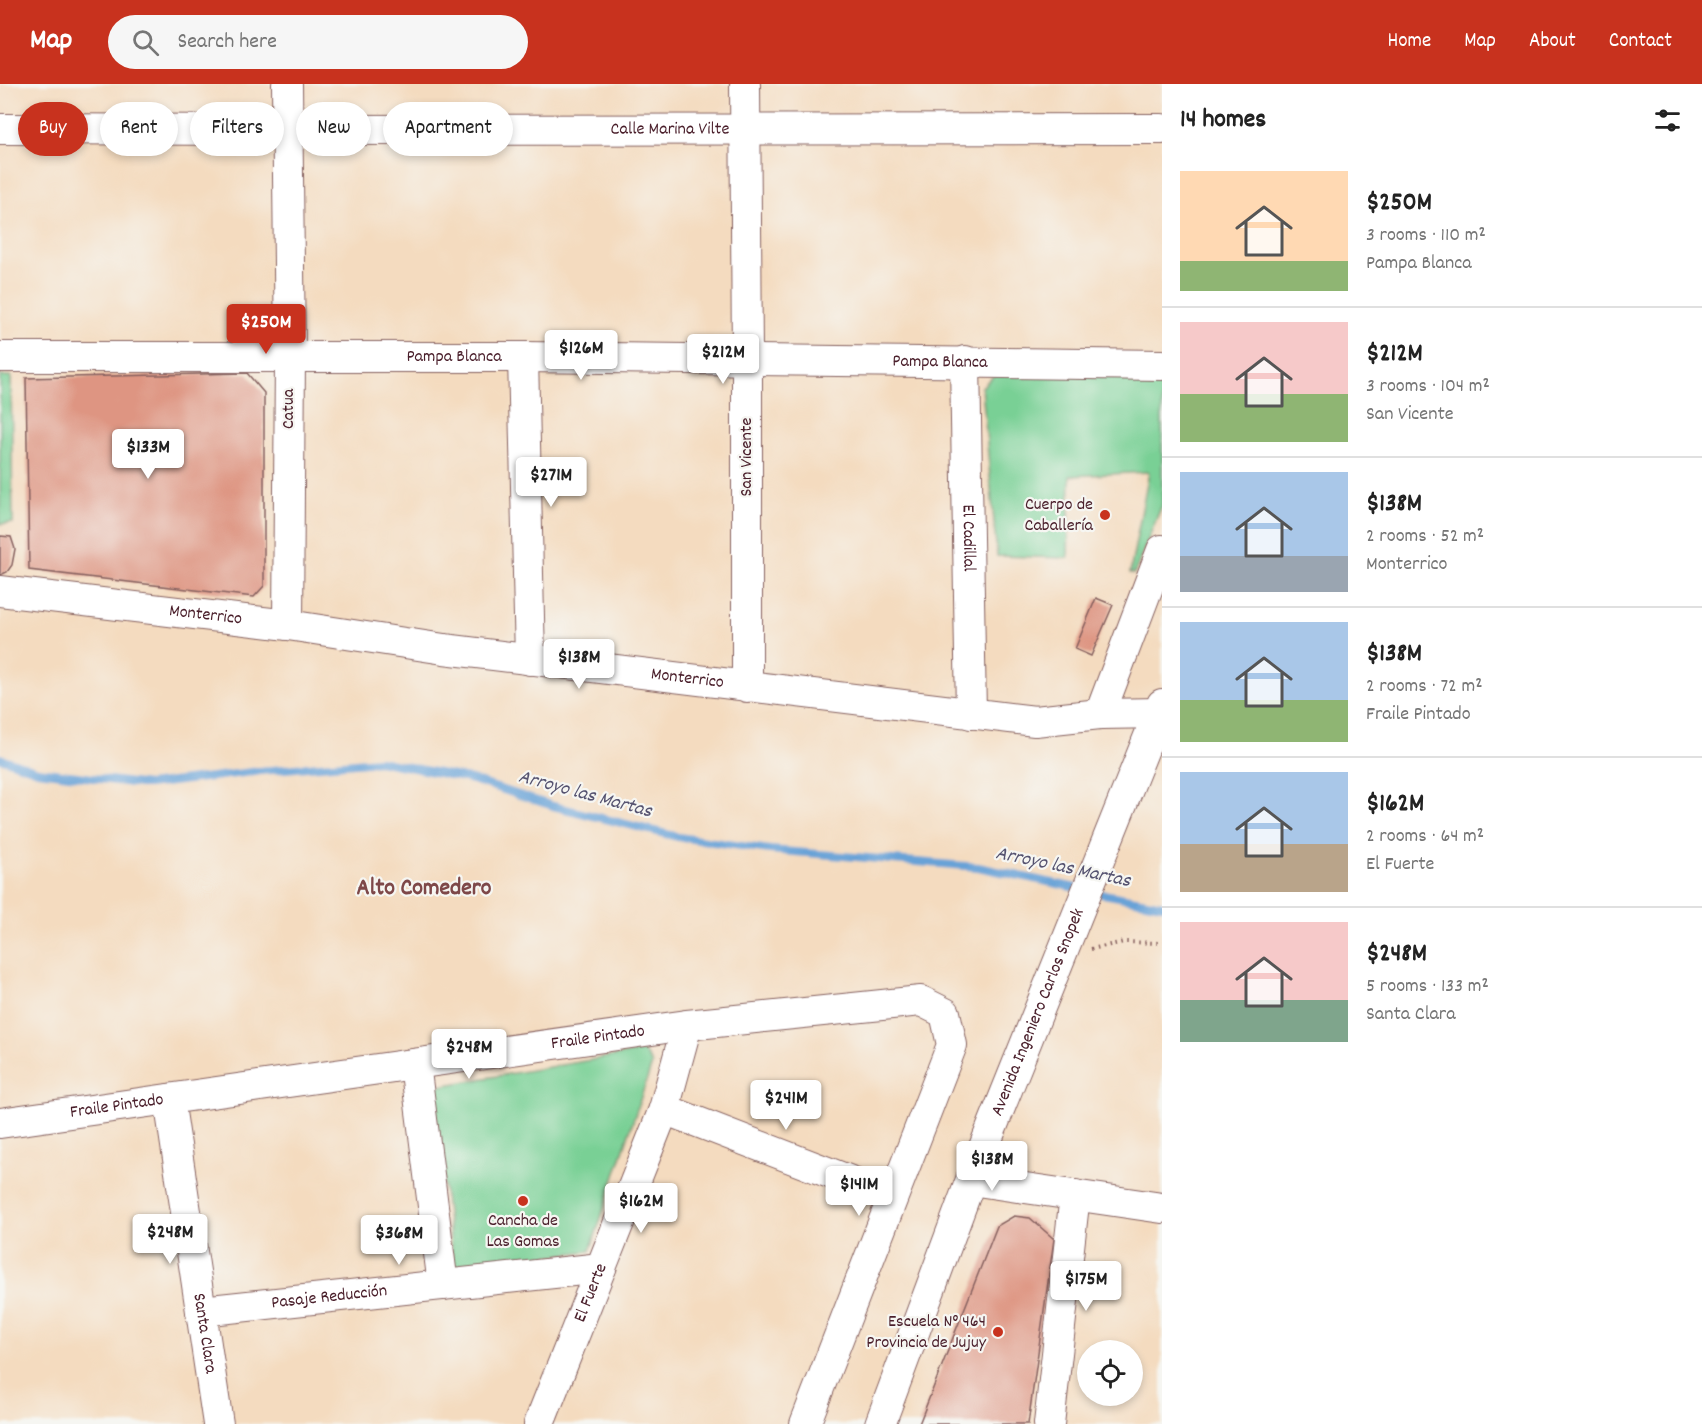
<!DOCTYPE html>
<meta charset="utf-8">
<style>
:root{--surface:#fff;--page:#f6f6f6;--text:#222;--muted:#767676;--line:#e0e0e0;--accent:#c8321e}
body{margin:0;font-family:Dekko,sans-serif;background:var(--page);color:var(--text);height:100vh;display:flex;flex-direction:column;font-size:22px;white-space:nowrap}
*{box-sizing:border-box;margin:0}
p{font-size:20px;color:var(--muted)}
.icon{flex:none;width:33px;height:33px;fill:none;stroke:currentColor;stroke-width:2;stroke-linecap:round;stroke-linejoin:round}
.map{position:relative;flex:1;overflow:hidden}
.drawer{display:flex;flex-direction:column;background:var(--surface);width:540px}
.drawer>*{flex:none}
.hud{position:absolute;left:18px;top:18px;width:570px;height:54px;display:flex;gap:12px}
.tools{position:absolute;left:1077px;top:1256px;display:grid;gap:12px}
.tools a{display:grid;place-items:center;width:66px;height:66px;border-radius:50%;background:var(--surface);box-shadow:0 3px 9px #0003;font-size:30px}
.price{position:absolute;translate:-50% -51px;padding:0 14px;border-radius:6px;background:#fff;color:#222;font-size:20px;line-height:39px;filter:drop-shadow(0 2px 3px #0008)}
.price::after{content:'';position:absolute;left:50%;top:36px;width:18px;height:14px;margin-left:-9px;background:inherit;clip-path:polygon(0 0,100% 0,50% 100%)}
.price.on{background:var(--accent);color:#fff}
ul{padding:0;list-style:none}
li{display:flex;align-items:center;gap:18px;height:150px;padding:0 18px}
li+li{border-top:2px solid var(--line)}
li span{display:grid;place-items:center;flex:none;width:168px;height:120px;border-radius:0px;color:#555}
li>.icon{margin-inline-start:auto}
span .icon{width:72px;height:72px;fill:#fffc;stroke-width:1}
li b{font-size:26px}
h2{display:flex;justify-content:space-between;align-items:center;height:72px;padding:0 18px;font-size:26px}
.tag{padding:0 21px;border-radius:27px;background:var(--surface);box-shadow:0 3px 9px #0003;font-size:21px;line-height:54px}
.tag.on{background:var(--accent);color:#fff}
header{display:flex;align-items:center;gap:36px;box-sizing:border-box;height:84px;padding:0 30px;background:var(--accent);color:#fff}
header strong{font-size:28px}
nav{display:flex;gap:33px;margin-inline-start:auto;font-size:21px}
.search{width:420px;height:54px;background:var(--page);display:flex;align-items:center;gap:15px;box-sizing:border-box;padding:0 21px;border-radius:33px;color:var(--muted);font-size:22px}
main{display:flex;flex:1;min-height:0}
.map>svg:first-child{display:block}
.green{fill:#79d095;stroke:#627860;stroke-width:1.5}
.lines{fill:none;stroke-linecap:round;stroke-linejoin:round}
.stream{stroke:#68a2d7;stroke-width:8}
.building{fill:#de9582}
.minor-casing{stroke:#86615f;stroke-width:32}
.path{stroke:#86615f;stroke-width:4;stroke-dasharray:1.5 4.5;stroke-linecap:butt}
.minor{stroke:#fff;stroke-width:30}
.poi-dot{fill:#c8321e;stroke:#f6f6f2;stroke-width:2}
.labels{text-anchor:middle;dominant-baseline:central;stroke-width:4.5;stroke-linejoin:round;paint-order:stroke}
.street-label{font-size:18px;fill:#4a1f2b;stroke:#f6f6f2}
.poi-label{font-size:18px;fill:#4a1f2b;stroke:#f6f6f2;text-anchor:end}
.water-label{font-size:20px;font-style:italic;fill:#565370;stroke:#f6f6f2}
.district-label{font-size:24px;font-weight:bold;fill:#7e4849;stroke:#f6f6f2}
</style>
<header>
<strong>Map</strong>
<div class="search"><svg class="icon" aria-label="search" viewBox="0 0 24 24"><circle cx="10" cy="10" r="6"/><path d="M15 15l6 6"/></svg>Search here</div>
<nav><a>Home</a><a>Map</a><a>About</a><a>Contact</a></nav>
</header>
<main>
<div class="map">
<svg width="1162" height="1340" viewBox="0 0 1162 1340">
<rect width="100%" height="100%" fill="#f6f6f2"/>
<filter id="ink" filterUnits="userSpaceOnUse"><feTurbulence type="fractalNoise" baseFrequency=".0167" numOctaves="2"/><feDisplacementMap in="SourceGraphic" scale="12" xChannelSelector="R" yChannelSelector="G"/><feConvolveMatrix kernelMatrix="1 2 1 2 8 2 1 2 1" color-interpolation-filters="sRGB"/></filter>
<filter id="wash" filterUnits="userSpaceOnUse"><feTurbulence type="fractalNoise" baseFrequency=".008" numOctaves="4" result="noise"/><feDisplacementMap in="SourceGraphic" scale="24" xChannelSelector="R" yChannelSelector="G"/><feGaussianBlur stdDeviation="1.35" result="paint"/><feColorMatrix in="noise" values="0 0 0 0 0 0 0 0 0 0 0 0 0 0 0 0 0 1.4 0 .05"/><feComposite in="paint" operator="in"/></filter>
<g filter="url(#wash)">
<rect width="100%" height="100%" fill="#f4dbbf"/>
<!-- green -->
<g class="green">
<path d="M996,289L1162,293V421L1134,490L1130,489L1149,388L1070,392L1068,474L997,472L982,303Z"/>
<path d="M0,292H11L13,439L0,440Z"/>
<path d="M643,967L652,980L590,1167L453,1183L433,1003Z"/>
</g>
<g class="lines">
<!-- stream -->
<g class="stream">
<path d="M0,674L38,687L148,701L260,687L379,677L469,695L553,722L678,753L770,766L978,783L1081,805"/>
<path d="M1093,808L1162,821"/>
</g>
</g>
<g id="blocks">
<!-- building -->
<g class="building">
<path d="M247,289L264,309V502L254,513L29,486L26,294Z"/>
<path d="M0,452L11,453L15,465L12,481L7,488L0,491Z"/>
<path d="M1096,514L1113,521L1091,572L1075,565Z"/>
<path d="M1014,1132L1030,1134L1054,1155L1028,1340H919L997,1142Z"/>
</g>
</g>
</g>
<g filter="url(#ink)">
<use href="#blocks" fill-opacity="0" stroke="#86615f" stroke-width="1.5"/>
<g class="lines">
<!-- minor casing -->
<g class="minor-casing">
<g id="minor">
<path d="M287,0L290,273L288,541"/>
<path d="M745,0L747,275V603"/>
<path id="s1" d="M0,45L287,46L1162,45"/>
<path id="s2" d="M0,273H523L1162,281"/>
<path d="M523,273L530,576"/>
<path id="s3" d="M965,277L971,630"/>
<path id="s4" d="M0,507L288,541L444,565L1035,637L1100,630L1162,629"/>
<path d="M1100,630L1162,466"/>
<path d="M415,980L443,1201"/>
<path id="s5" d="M169,1015L218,1340"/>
<path d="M664,1025L892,1113"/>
<path id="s6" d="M0,1039L687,941L921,917L945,929L952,961L805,1340"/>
<path d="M972,1093L984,1098L1162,1124"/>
<path id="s7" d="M201,1227L601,1184"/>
<path id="s8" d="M539,1340L664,1025L687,941"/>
<path id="s9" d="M880,1340L972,1093L1162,620"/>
<path d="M1049,1340L1075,1111"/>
</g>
</g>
<!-- path -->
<path class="path" d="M1091,865L1124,858L1162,859"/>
<!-- minor -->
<use href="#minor" class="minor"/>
</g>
</g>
<!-- markers -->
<g class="poi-dot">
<circle cx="1105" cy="431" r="6"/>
<circle cx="523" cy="1117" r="6"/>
<circle cx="998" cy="1248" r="6"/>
</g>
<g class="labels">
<!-- street labels -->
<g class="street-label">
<text stroke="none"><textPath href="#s1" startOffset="670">Calle Marina Vilte</textPath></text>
<text stroke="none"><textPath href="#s2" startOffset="454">Pampa Blanca</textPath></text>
<text stroke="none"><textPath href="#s2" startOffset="940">Pampa Blanca</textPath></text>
<text transform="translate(289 325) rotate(-90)">Catua</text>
<text transform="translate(747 373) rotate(-90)">San Vicente</text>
<text stroke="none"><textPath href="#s3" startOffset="177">El Cadillal</textPath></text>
<text stroke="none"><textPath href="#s4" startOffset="207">Monterrico</textPath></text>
<text stroke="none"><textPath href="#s4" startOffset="693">Monterrico</textPath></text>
<text stroke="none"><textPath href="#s9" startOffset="441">Avenida Ingeniero Carlos Snopek</textPath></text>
<text stroke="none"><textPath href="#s6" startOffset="604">Fraile Pintado</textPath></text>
<text stroke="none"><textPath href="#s6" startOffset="118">Fraile Pintado</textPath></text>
<text stroke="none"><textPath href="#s8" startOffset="141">El Fuerte</textPath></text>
<text stroke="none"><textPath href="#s7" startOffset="129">Pasaje Reducción</textPath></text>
<text stroke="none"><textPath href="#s5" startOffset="237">Santa Clara</textPath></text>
</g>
<!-- poi labels -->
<g class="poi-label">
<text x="1093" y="421">Cuerpo de<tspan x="1093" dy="21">Caballería</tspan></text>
<text x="523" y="1137" text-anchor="middle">Cancha de<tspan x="523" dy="21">Las Gomas</tspan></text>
<text x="986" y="1238">Escuela N° 464<tspan x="986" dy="21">Provincia de Jujuy</tspan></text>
</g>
<!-- water labels -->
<g class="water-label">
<text transform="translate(585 711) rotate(15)">Arroyo las Martas</text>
<text transform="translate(1063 784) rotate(12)">Arroyo las Martas</text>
</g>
<!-- district labels -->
<g class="district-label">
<text x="424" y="805">Alto Comedero</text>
</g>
</g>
</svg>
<div class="tools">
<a><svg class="icon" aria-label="locate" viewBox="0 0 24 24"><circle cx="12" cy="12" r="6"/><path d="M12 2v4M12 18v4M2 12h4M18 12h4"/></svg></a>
</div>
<b class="price on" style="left:266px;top:271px">$250M</b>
<b class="price" style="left:581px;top:297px">$126M</b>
<b class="price" style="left:723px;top:301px">$212M</b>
<b class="price" style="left:148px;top:396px">$133M</b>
<b class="price" style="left:551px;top:424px">$271M</b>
<b class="price" style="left:579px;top:606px">$138M</b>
<b class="price" style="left:469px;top:996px">$248M</b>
<b class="price" style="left:786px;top:1047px">$241M</b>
<b class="price" style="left:992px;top:1108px">$138M</b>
<b class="price" style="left:859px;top:1133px">$141M</b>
<b class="price" style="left:641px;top:1150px">$162M</b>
<b class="price" style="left:170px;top:1181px">$248M</b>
<b class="price" style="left:399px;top:1182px">$368M</b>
<b class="price" style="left:1086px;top:1228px">$175M</b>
<div class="hud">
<a class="tag on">Buy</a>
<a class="tag">Rent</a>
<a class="tag">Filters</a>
<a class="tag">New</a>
<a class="tag">Apartment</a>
</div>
</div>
<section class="drawer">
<h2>14 homes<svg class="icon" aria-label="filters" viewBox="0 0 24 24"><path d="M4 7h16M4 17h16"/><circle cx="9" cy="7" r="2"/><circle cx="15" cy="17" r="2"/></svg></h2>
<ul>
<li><span style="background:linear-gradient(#ffd9b3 75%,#8fb573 0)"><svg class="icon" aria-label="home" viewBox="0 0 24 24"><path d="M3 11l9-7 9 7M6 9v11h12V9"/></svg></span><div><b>$250M</b><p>3 rooms · 110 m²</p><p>Pampa Blanca</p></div></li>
<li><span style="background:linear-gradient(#f6c9c9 60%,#8fb573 0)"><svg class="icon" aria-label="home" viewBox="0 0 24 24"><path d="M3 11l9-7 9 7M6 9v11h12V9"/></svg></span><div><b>$212M</b><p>3 rooms · 104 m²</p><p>San Vicente</p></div></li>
<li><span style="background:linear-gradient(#a9c7e8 70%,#9aa5b1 0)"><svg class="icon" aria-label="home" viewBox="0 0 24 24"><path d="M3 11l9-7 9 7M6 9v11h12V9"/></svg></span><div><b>$138M</b><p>2 rooms · 52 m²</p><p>Monterrico</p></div></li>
<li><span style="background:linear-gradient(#a9c7e8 65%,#8fb573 0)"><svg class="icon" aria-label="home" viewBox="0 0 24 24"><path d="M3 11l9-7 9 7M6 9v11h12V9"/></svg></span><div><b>$138M</b><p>2 rooms · 72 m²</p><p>Fraile Pintado</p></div></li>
<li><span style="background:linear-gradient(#a9c7e8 60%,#b9a48a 0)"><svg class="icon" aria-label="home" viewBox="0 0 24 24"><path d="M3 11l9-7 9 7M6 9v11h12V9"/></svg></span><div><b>$162M</b><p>2 rooms · 64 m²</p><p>El Fuerte</p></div></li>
<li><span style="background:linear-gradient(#f6c9c9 65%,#7fa58c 0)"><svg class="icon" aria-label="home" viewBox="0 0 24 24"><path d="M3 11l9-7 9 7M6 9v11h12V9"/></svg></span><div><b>$248M</b><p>5 rooms · 133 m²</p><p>Santa Clara</p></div></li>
</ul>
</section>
</main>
